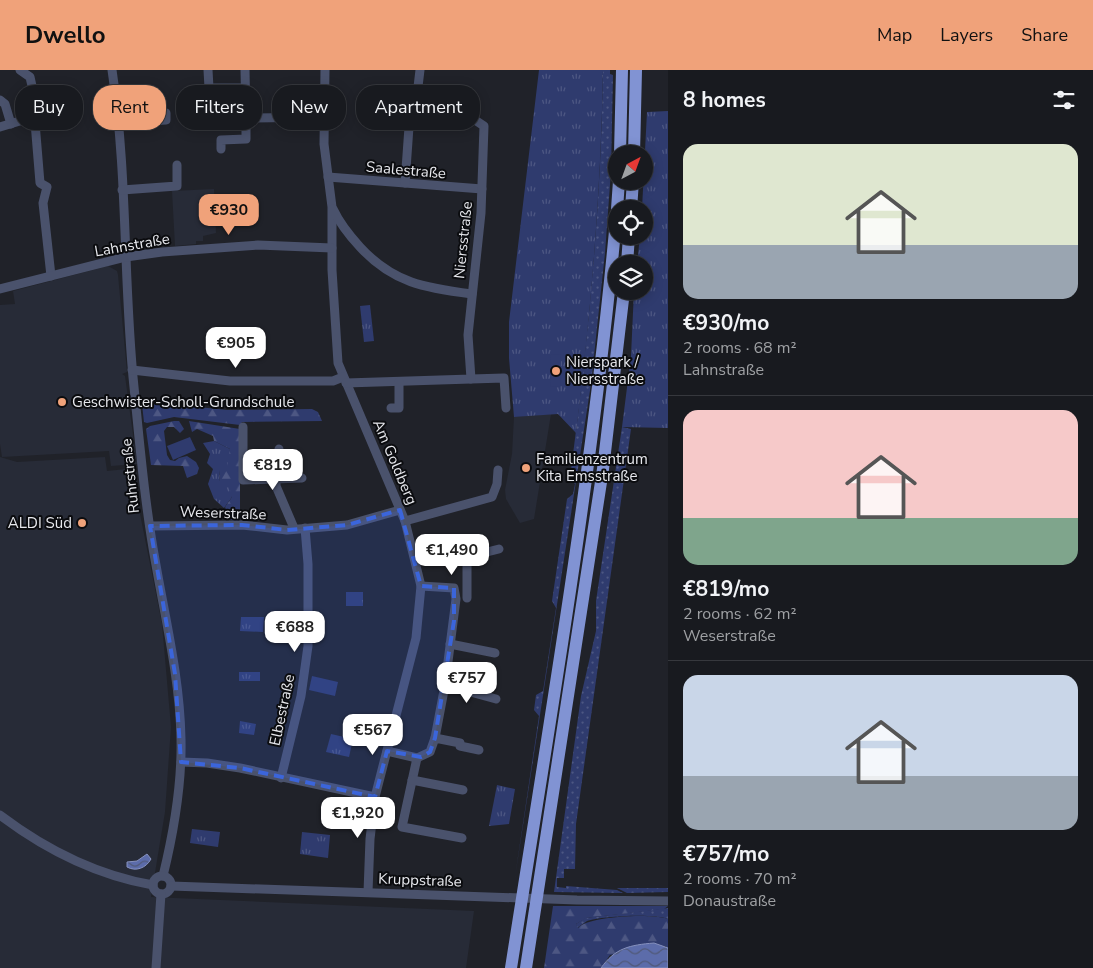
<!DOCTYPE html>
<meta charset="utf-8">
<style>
:root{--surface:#181a1f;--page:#25272c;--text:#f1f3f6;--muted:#9fa1a4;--line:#36383d;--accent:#f0a27a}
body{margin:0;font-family:"Nunito Sans",sans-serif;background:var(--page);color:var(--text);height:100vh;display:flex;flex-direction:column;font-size:19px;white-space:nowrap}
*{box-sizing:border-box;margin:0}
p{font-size:16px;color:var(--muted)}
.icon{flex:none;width:28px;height:28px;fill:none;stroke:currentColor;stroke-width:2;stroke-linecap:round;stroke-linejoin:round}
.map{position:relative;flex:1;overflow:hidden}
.details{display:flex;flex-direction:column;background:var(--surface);width:425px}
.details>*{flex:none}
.hud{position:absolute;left:15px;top:15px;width:475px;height:45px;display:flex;gap:10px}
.needle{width:32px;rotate:41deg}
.controls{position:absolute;left:608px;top:75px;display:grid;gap:10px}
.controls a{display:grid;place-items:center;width:45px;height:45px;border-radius:50%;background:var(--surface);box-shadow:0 2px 12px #0003,0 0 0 1px var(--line);font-size:25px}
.price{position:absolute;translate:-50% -42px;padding:0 11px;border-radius:10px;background:#fff;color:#222;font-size:16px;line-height:32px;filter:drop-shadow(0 1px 2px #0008)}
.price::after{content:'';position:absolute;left:50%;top:30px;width:15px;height:11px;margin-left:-8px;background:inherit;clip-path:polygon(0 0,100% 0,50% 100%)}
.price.on{background:var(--accent);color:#111}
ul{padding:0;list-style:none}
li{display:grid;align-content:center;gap:10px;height:265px;padding:0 15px}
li+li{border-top:1px solid var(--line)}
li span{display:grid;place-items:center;height:155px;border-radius:15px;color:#555}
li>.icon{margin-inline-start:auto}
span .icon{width:90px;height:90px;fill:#fffc;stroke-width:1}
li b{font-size:21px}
h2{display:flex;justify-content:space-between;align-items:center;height:60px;padding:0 15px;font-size:21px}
.tag{padding:0 18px;border-radius:20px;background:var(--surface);box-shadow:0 2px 12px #0003,0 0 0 1px var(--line);font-size:18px;line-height:45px}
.tag.on{background:var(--accent);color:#111}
header{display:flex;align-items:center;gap:30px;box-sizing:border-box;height:70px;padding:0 25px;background:var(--accent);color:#111}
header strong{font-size:24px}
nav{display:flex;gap:28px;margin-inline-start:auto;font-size:18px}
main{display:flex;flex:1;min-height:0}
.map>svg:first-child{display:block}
.built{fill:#272b37}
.grass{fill:url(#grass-dots)}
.forest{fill:url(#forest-firs)}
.park{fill:url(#park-tufts)}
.garden{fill:#2f3b6e}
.water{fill:url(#water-waves);stroke:#8691be}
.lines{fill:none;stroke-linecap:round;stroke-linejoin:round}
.minor{stroke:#4a526c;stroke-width:9}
.highway{stroke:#8193d3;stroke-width:12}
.marked{fill:#3b65db;fill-opacity:0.2;stroke:#3b65db;stroke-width:4;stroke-dasharray:10 6;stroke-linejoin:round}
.poi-dot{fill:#f0a27a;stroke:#0b0c0f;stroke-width:2}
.labels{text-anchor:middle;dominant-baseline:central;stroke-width:4;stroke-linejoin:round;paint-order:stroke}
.street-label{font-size:15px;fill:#e7e8ed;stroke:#0b0c0f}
.poi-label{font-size:15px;fill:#e7e8ed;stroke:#0b0c0f;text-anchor:start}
</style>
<header>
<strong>Dwello</strong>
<nav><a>Map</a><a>Layers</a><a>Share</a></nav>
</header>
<main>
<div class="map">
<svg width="668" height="898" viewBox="0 0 668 898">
<defs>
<pattern id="grass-dots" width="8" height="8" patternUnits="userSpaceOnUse" patternTransform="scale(1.25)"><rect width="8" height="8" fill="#2f3b6e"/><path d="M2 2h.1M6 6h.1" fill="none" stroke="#4d5783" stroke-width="1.8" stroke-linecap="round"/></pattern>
<pattern id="forest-firs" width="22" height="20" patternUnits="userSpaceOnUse" patternTransform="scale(1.25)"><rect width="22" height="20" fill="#2f3b6e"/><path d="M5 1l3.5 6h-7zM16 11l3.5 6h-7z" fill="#4d5783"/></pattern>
<pattern id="park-tufts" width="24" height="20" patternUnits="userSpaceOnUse" patternTransform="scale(1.25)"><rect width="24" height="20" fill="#2f3b6e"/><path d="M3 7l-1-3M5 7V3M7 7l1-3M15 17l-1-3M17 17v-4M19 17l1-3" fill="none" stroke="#4d5783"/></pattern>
<pattern id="water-waves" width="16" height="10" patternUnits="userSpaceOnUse" patternTransform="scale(1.25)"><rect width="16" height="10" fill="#5c6caa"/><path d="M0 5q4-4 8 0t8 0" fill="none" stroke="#505978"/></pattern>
</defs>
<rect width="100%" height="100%" fill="#202229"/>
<!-- built -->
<g class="built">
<path d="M214,119L216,163L203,166V171H196V174L175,176L172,121Z"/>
<path d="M108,196L117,201L118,205L127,302L122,304L125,306L137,394L111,396L109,381L2,387L0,374V235L15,234L13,221Z"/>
<path d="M551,344L534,449L520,453L506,429L505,420L512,384L514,347Z"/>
<path d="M0,387L17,392L105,387L107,401L136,398L140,444L162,554L171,657L165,742L151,827L474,841L466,898H0Z"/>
</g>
<!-- grass -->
<g class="grass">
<path d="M603,0H610V4L613,5L611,101L605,183L591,314L515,807L539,646L534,640L536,625L543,621L556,538L552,531L567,429L573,424L575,414L570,408C588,272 601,137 603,0Z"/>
<path d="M622,357L631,359L576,754L575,799H564V808H557V817L566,818V816L617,820L623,823L554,822L581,626L596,561V531Z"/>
<path d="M617,818H668V822L627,823Z"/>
<path d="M668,838V849C655,843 600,846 587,851C584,853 580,856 577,858L576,854L585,848Z"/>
</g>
<!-- forest -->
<g class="forest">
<path d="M142,334H168L227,340L312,339L318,342L322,351L242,352L240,355L174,347L147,353L144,352Z"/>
<path d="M174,351H179L184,359L180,363L174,357H167L164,361L167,385L170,390L175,391L179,388L187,386L196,392L199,398L197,404L187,408L183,396L151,395L146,359L150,356Z"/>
<path d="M189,351L240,359V449L237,451L231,450L225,437L232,427L219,412L220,399L230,379L214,371L213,366L197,359L192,362Z"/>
<path d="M553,836H668L664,839L586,848L576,854L578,858C587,846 653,843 668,849V878L665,876L610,885L601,898H544Z"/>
</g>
<!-- park -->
<g class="park">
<path d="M539,0H603C601,122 591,242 576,363L558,344L514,347L509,288V252Z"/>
<path d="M668,41V358L622,357L631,286L634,221H644V194H637L640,166H644V139H642L647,42Z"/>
<path d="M370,235L374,271L364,272L360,236Z"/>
<path d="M214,371L230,379L227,397L220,400L219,411L228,413L232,427L224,438L214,429L208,414L213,399L207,393L210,384L203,373Z"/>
<rect x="346" y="522" width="17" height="14"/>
<path d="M241,547H264L263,562L240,561Z"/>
<rect x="239" y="602" width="21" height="9"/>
<path d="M240,651L256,654L254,665L239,663Z"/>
<path d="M331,664L353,669L349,687L326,682Z"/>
<path d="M497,715L515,719L509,754L489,756Z"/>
<path d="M192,759L220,762L218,777L190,773Z"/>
<path d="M302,762L330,765L328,788L300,784Z"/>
</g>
<!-- garden -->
<g class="garden">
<path d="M551,284L561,285L560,317L550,316Z"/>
<path d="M190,367L196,380L173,390L167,376Z"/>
<path d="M312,606L338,612L335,626L309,620Z"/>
</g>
<!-- water -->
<g class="water">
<path d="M147,784L151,789C146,798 136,802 127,797V792L137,791Z"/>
<path d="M654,873L668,878V898H601C615,878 630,875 654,873Z"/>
</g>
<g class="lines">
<!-- minor -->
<g class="minor">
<path d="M20,0L30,7L32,16L40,113L47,117L43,133L51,206"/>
<path d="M112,0C128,105 123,212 134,317C140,377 145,436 156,495C166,552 180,610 181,669C182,715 174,761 163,806"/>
<path d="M208,0L209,18H246"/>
<path d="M245,0L246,48L324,47"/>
<path d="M325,0L324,74L332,137V200L338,293L405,451L421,516L416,568L375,727L370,769L368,822"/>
<path d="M209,18V56"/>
<path d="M0,30L5,34L11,54"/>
<path d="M117,53L166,50V43"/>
<path d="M0,57L33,47"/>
<path d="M221,79V70L246,69V48"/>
<path d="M328,107L482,119"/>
<path d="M405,113L409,57L417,25L420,0"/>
<path d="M122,120L177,116V95"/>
<path d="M333,139C340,154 349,165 360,177C393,213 425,218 472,224"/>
<path d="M0,219L126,187L162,182L258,175L332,178"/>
<path d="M132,300L230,311H333L343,307"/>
<path d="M471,309L504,308L506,338"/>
<path d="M346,313L471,309L468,265L481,143L484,56L475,50L411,46"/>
<path d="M391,338H399V312"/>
<path d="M243,357V410L302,408"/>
<path d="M276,409V416L294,458"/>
<path d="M278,409L279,379"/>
<path d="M405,451L492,427L497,414L498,400"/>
<path d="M150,456L242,455L287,460L347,455L400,440"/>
<path d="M421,516L454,518L456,529L445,615L435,668"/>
<path d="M467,528V487L499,479"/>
<path d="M450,574L495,583"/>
<path d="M445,615L496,629"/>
<path d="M387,681L417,688L402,757L462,768"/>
<path d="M417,688L430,682L435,668L460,673V676L479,680"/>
<path d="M181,692L207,693L240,698L375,727"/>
<path d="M281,708L301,626L308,576V494L305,458"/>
<path d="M412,710L463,720"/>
<path d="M0,745C45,779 96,805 153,815"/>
<circle cx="162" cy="815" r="9"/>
<path d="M171,816L577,830L668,831"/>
<path d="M156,898L161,824"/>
</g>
<!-- highway -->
<g class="highway">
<path d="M620,84L622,0"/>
<path d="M634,84L636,0"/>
<path d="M617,139L619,111"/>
<path d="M631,139L633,111"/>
<path d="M627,194L629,166"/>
<path d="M511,898C550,649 593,401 616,150"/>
<path d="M526,898L603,399L624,221"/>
</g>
</g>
<!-- marked area -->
<path class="marked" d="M400,440L421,516L454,518V551L435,668L430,682L421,687L387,681L375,727L240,698L181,692L175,604L150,456L242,455L287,460L347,455Z"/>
<!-- markers -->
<g class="poi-dot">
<circle cx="556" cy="301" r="5"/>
<circle cx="62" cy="332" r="5"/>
<circle cx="526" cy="398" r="5"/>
<circle cx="82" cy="453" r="5"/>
</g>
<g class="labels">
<!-- street labels -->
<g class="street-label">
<text transform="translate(406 100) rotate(5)">Saalestraße</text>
<text transform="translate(463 170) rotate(-84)">Niersstraße</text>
<text transform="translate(132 175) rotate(-10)">Lahnstraße</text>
<text transform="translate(395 392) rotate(67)">Am Goldberg</text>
<text transform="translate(130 406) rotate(-96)">Ruhrstraße</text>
<text transform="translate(223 443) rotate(2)">Weserstraße</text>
<text transform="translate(282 640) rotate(-78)">Elbestraße</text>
<text transform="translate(420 810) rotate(2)">Kruppstraße</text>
</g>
<!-- poi labels -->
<g class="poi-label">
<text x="566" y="292">Nierspark /<tspan x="566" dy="17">Niersstraße</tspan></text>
<text x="72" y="332">Geschwister-Scholl-Grundschule</text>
<text x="536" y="389">Familienzentrum<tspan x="536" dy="17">Kita Emsstraße</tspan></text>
<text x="72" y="453" text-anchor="end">ALDI Süd</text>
</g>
</g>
</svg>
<div class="controls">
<a><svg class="needle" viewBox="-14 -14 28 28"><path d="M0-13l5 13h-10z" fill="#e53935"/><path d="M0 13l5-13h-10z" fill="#9fa1a4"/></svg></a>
<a><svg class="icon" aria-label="locate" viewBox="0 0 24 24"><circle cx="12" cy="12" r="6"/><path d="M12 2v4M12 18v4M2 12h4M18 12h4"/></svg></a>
<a><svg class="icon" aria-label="layers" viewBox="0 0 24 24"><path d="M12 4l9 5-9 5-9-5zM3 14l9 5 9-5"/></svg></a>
</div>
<b class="price on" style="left:229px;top:166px">€930</b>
<b class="price" style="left:236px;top:299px">€905</b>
<b class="price" style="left:273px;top:421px">€819</b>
<b class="price" style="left:452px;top:506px">€1,490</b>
<b class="price" style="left:295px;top:583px">€688</b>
<b class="price" style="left:467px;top:634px">€757</b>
<b class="price" style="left:373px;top:686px">€567</b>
<b class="price" style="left:358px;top:769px">€1,920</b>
<div class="hud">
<a class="tag">Buy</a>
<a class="tag on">Rent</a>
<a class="tag">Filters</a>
<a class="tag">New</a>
<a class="tag">Apartment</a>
</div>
</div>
<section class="details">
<h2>8 homes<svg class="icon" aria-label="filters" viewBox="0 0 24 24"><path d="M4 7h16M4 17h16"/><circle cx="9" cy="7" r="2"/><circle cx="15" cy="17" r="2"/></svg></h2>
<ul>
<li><span style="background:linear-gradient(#dfe7d0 65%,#9aa5b1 0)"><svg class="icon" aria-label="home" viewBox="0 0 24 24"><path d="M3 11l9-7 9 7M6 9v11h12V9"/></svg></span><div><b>€930/mo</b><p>2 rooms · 68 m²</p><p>Lahnstraße</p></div></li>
<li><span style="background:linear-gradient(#f6c9c9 70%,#7fa58c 0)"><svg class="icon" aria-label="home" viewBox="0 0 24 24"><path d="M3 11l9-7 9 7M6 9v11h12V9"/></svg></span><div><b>€819/mo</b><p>2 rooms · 62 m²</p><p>Weserstraße</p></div></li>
<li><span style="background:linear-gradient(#c9d6e8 65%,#9aa5b1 0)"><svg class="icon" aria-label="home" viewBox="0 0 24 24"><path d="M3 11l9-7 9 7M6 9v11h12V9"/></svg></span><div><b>€757/mo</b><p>2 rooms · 70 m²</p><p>Donaustraße</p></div></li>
</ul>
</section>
</main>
